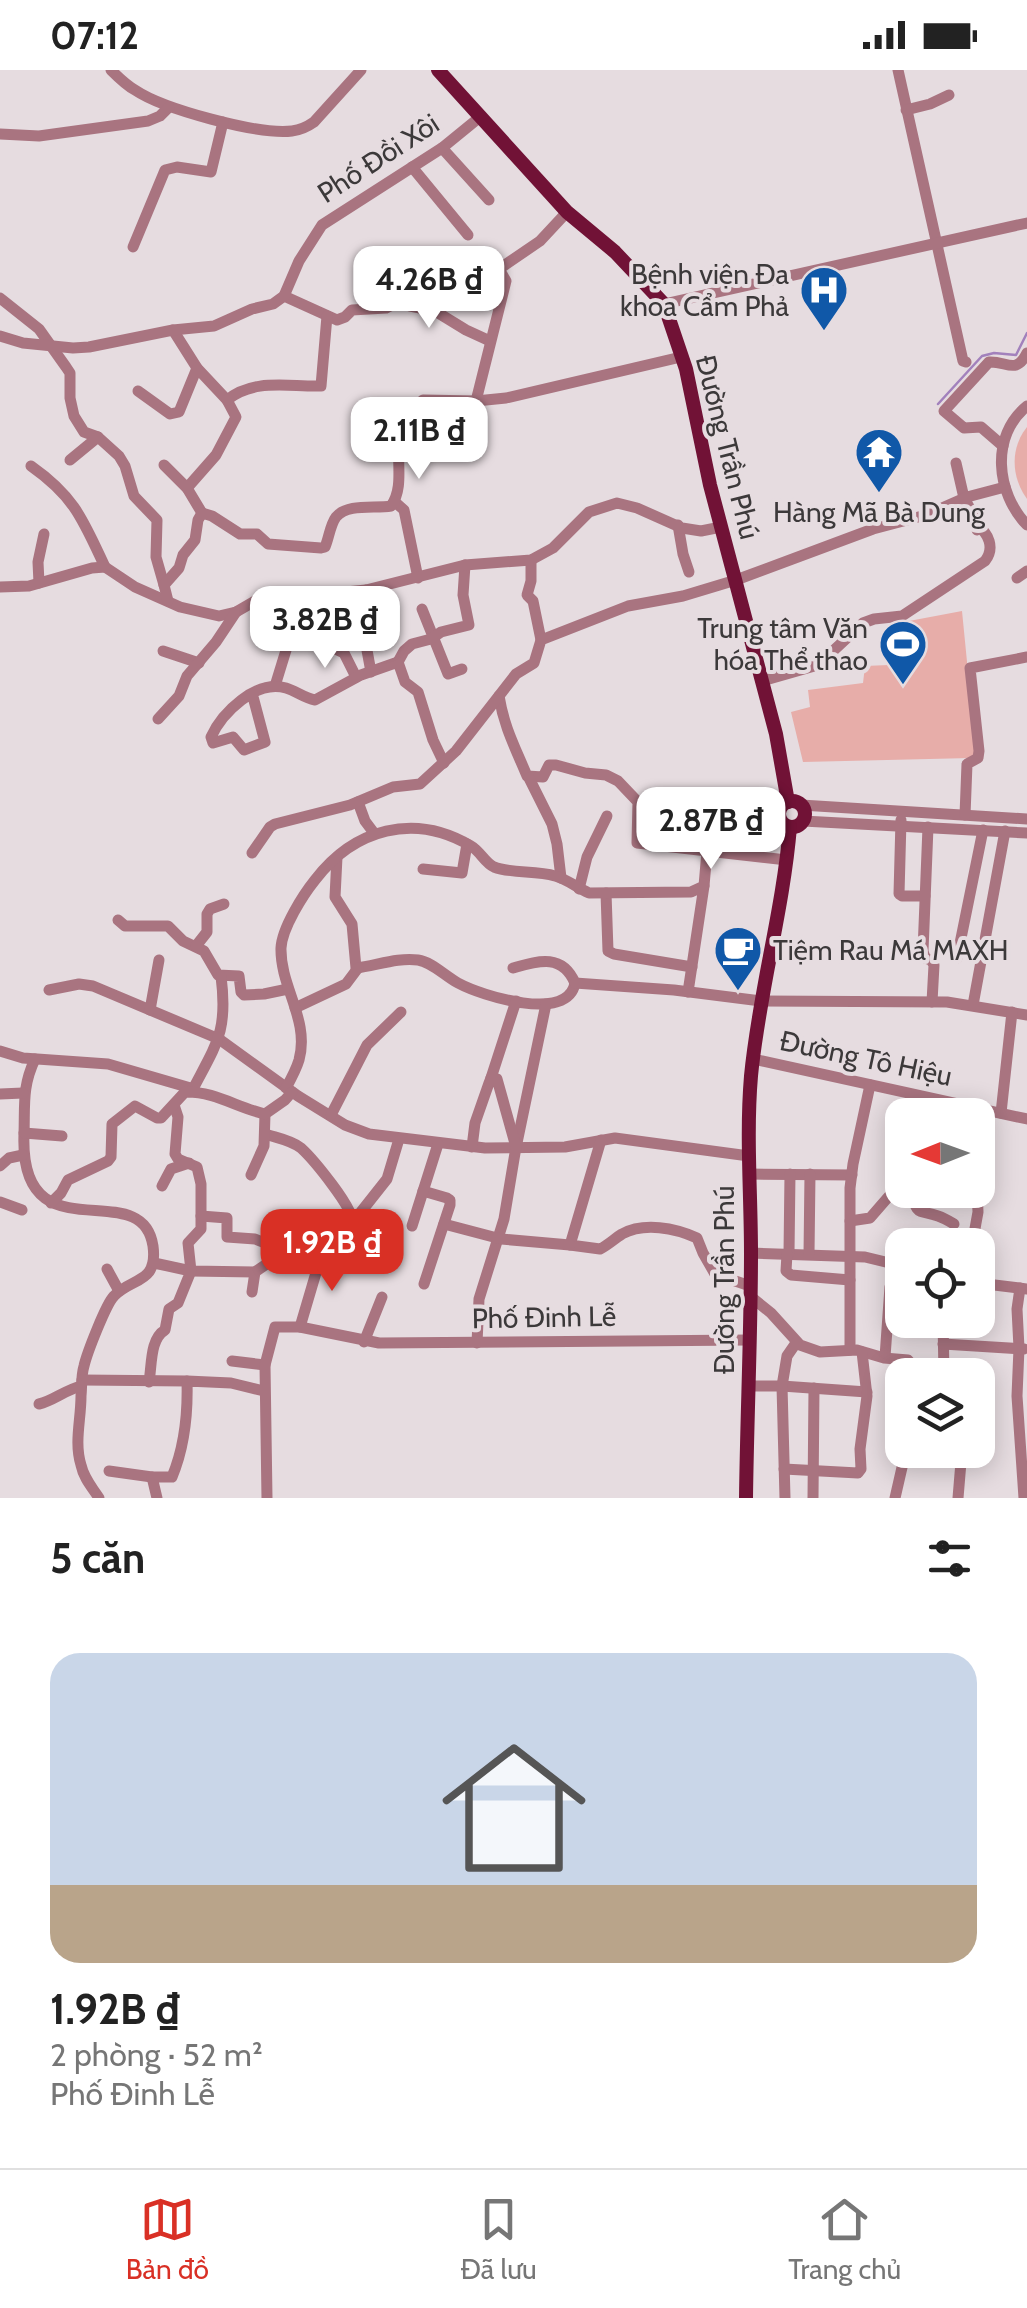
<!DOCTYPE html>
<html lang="vi">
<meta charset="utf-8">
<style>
:root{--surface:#fff;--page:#f2f2f2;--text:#222;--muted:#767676;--line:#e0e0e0;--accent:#d93025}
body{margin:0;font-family:Cabin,sans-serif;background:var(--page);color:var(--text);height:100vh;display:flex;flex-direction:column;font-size:38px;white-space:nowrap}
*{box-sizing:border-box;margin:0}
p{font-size:32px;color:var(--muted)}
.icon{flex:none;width:55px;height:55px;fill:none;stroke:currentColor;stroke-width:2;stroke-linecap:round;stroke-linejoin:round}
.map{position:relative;height:1428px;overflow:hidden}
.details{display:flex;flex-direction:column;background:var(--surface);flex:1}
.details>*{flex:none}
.needle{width:65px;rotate:269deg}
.tools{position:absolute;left:885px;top:1028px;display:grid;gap:20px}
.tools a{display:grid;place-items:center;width:110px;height:110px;border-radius:20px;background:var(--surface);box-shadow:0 5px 25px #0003;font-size:50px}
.price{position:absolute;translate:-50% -85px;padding:0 22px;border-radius:20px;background:#fff;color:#222;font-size:32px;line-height:65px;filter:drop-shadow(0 2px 5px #0008)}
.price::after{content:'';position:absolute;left:50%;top:60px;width:30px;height:22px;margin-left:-15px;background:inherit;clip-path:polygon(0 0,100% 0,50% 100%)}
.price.active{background:var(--accent);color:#fff}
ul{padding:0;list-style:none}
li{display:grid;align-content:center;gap:20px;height:530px;padding:0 50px}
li+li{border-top:2px solid var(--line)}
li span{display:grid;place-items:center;height:310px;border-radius:30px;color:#555}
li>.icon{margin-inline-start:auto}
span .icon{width:180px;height:180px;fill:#fffc;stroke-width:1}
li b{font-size:42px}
h2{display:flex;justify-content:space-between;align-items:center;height:120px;padding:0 50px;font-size:42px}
.status{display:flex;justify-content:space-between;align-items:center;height:70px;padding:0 50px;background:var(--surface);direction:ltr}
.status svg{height:28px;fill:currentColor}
.menu{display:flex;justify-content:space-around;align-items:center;height:140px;border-top:2px solid var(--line);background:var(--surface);font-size:28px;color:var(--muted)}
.menu a{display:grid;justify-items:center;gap:5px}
.menu .active{color:var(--accent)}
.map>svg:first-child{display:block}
.green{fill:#e7ada9}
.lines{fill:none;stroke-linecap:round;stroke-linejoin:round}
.stream{stroke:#a281bc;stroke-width:2.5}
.minor{stroke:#a97480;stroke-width:11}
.major{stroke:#711236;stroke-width:14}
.labels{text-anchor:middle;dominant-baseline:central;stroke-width:8;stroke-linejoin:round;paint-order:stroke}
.street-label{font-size:28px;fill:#3c393a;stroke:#e6dce0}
.poi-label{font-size:28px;fill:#3c393a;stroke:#e6dce0;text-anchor:end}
</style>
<div class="status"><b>07:12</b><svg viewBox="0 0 49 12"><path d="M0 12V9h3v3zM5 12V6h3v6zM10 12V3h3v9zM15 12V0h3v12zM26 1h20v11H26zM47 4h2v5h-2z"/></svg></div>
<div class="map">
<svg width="1027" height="1428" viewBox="0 0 1027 1428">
<rect width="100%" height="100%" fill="#e6dce0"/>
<!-- green -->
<g class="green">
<path d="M1027,357V429C1011,407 1010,378 1027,357Z"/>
<path d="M962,541L976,683L971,688L803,692L791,642L810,637L808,620L863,613L865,596L912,594L909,551Z"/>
</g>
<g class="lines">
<!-- stream -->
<path class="stream" d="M938,334L982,286L994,283L1016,285L1027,263"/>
<!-- minor -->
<g class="minor">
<path d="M111,0C118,7 126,15 135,20C163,39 258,65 292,61C300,60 307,57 314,52L361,0"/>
<path d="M898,0L963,291L966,292"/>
<path d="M906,40L930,34L949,25"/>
<path d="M0,64L39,66L148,51L160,46L169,37"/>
<path d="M442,78L489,130"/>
<path d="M412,97L468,165"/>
<path d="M133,177L165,100L177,97L211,102L223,52"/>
<path d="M284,226L337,250L345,247L352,240L386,238L408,227L410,236L435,241L466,260L490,271"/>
<path d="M0,228L39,259L66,297L70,303V328L74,346L84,362L98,367L119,386L125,396L134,426L157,450L156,487L164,515"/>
<path d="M664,234L1027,153"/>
<path d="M173,260L197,298L227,330L236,347L216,385L187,418"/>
<path d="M0,266L23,273L73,278L89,277L173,260L214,256L252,239L273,234L284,226L299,191L322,155L442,78L480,47"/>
<path d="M138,321L170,344L179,342L197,298"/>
<path d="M227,330C254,308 288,317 321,316L327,246"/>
<path d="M476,331L506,211L499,199L540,171L567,142"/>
<path d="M1027,336C990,366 996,423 1027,455"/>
<path d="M1003,376L981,357L964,358L944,341L989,292C1007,291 1016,305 1027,283"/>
<path d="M70,390L98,367"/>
<path d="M956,393L964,428L973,444L977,460"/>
<path d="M164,395L187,418L202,443"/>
<path d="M31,396C75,427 83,450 105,497"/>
<path d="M395,432L404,440L418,508"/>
<path d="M678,455L683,484L689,502"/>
<path d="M531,490V511L527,525L533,531L541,570"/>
<path d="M1017,508L1027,501"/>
<path d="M39,513L38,492L44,464"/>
<path d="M0,517L29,516L92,498L105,497L135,517L180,537L219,546L236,542"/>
<path d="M366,520L359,531V537L371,602"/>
<path d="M168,531L164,515L179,498L183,485L195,470L198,450L202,443L212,446L240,464H257L268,474L321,478L325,477C329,468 330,455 336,447C348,433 375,439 391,436C407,414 392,381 403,356C407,346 415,338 423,330L476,331L506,328L681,287"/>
<path d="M422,539L448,604L462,599"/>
<path d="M320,563L331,577L344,583L356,607"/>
<path d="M163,581L199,593"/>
<path d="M398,592L404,581L412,574L431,569L441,562L469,555L463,525L465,495"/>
<path d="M762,611L818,595L863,553L874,549L902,546L985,491C995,478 989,463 976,455"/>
<path d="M275,616L295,551L298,526"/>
<path d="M252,623L265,672L244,680L233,667L213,673L211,667C222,643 256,609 286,618C296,621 304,628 315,630L361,605L398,592L405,612L418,622L433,670L444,693"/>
<path d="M499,626C504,657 515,677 527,706L543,707L549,695H556L585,703L606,705L618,711L638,732L637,773L787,790"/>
<path d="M158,649L179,626L187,606L216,572L236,542L255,531L366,520L465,495L531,490L553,478L589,442L617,433L637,438L682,458L701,461L721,457"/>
<path d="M529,708L552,754L557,774L561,808"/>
<path d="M358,732L365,751L374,763"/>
<path d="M801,735L1027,749"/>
<path d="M965,745L967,694L978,688L979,681L970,598L1027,587"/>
<path d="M901,750L899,824L902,826H925"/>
<path d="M803,751L1027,763"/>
<path d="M928,757L923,881L925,888L931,890L934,895L932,932"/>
<path d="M252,783L270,757L275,754L350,735L393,717L420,714L456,681L516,604L534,593L541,570L628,536L683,526L736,510L873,459L926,445L967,427L1005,417"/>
<path d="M337,787L335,827L352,854L356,898C375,896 398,887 418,890C432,892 445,906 458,913C482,926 568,953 575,913"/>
<path d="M423,799L462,803L467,774"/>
<path d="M579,819L587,787L607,746"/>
<path d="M606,823L608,881L614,884L692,897"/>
<path d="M118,850L125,856H168L183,871L204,881L218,905L239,906L241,922L244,925L264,924L288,919"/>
<path d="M196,876L207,862V844L210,839L224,834"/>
<path d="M957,888L983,760"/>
<path d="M513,898C538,891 562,883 575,913"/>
<path d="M575,913L674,920L761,931"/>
<path d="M49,920L79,914L93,916L219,969L298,1026L345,1055L369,1064L485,1078L565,1077L615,1068L749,1086"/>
<path d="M688,922L704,816"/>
<path d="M761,931L947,932L1027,945"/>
<path d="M973,935L1005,761"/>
<path d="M295,938L346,914L358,898"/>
<path d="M150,940L159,890"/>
<path d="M0,981L23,988L108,994L194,1019"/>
<path d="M35,989C22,1017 25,1034 24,1064C19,1190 142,1102 153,1176C158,1214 132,1207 114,1226C106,1234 87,1283 84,1296C81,1306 82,1316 81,1326C81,1350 74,1372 81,1395C84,1409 92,1417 99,1428"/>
<path d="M753,989L1027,1049"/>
<path d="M491,1008L516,931"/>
<path d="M286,1018C291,1009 296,1000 299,990C310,950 280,917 281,878C282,858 303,825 315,810C354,759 414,742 471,776C480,781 485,793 494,797C512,804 536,800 555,806C567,809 577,818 589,823L691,822L704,816L707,781"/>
<path d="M193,1019C217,973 228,961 221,906"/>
<path d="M0,1024L23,1023"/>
<path d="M174,1035L178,1047L175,1084L178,1089L197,1097L201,1114V1159L188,1173L191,1201L255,1202"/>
<path d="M1001,1043L1012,942"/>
<path d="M331,1045L367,975L401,942"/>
<path d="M24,1063L62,1066"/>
<path d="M265,1064C277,1068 291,1070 301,1078C312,1088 356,1140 353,1155C351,1164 333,1177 324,1179C307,1182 287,1177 270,1175"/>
<path d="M601,1070L570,1175L600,1179C608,1175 614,1169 622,1164C644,1152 675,1158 697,1168L703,1183L715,1204L750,1216"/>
<path d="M517,1073L546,934"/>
<path d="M472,1077L475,1053L489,1013L491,1008L497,1009L516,1077L504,1149L479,1229L477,1273"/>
<path d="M0,1096L9,1088L23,1085"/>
<path d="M749,1104L852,1105"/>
<path d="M251,1105L264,1076L265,1044L285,1030L292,1022"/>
<path d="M162,1116L171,1099L189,1093"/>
<path d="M910,1120C918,1147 917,1139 938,1146C944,1148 949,1151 954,1154"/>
<path d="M955,1120L959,1124L978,1125"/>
<path d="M423,1121L447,1128L450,1130V1135L424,1214"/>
<path d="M0,1132L22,1140"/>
<path d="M51,1133L61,1123L68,1110L108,1091L111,1087L112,1054L135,1036L157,1048H161L185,1022C214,1021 238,1038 265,1044"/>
<path d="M201,1146L227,1148V1167L255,1169L270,1175L268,1193L255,1202L252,1222"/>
<path d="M850,1151L870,1148L890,1125L902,1117"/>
<path d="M353,1152L387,1109L399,1069"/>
<path d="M444,1154L501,1169L570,1175"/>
<path d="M412,1156L438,1074"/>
<path d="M972,1175L978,1142L977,1120"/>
<path d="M751,1183L865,1187L902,1196"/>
<path d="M789,1183L790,1104"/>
<path d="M787,1184L786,1201L791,1205L850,1210"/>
<path d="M809,1184L810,1104"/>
<path d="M107,1199L119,1221"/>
<path d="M978,1213L1027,1219"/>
<path d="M1020,1218L1017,1239L1019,1278L1017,1326L1024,1428"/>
<path d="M750,1226L771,1243L800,1275L820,1282L857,1280L884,1288L908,1290L914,1297L913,1305"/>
<path d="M943,1250L944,1305"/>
<path d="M300,1257L323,1179"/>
<path d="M364,1272L382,1227"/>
<path d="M943,1274L1024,1279"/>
<path d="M850,1280V1118L853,1094L870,1015"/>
<path d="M885,1287L890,1217L897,1194"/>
<path d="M232,1291L265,1295"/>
<path d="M82,1310L187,1311"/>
<path d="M149,1312C152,1294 150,1269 165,1260L169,1239L178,1233L191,1201L154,1193"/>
<path d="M748,1316H782L867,1322"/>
<path d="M39,1334C53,1331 65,1320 81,1316"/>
<path d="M784,1399L858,1403L861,1399L860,1379L867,1326L862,1282"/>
<path d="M109,1401L152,1407"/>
<path d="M157,1428L152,1407H172C185,1376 188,1345 187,1311L231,1313L264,1321"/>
<path d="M267,1428L265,1295L275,1257H300L379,1273L749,1270"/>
<path d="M785,1428L782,1316L787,1286L796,1273"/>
<path d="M813,1428L814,1318"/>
<path d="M895,1428L906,1380"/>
<path d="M958,1428L962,1380"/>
</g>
<!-- major -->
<g class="major">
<path d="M438,0L567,142L615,182L664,234L686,299L710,415L776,664L788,732"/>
<circle cx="792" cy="744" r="13"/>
<path d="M746,1428C747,1346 751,1264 751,1183C751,1124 746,1065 751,1006C759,922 783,841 790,757"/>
</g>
</g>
<!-- icons -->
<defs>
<g id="hospital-pin" transform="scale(2.5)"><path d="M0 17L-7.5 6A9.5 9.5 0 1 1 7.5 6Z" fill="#1058a8" stroke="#e6dce0"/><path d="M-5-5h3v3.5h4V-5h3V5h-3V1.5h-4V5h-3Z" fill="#fff"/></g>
<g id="temple-pin" transform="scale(2.5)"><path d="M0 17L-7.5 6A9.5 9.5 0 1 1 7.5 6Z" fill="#1058a8" stroke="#e6dce0"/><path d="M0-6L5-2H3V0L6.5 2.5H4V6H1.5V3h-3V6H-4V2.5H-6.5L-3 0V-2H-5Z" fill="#fff"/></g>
<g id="stadium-pin" transform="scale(2.5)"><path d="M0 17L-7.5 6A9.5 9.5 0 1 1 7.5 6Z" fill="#1058a8" stroke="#e6dce0"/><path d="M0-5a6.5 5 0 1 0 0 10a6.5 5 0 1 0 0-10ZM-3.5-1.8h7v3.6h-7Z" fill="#fff"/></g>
<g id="cafe-pin" transform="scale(2.5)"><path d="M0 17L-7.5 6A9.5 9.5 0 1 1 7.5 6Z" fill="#1058a8" stroke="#e6dce0"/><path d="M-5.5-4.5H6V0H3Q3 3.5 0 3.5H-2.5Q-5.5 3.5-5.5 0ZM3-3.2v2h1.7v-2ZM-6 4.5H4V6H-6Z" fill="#fff"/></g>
</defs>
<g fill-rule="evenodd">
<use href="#hospital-pin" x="824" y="220"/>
<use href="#temple-pin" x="879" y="382"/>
<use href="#stadium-pin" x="903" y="574"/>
<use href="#cafe-pin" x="738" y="880"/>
</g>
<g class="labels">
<!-- street labels -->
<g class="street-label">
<text transform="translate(378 88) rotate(-33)">Phố Đồi Xôi</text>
<text transform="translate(728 377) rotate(76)">Đường Trần Phú</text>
<text transform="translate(866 988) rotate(12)">Đường Tô Hiệu</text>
<text transform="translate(724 1210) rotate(-90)">Đường Trần Phú</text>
<text transform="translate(544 1247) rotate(-1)">Phố Đinh Lễ</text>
</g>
<!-- poi labels -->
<g class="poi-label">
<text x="789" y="204">Bệnh viện Đa<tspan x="789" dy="32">khoa Cẩm Phả</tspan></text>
<text x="879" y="442" text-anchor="middle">Hàng Mã Bà Dung</text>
<text x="868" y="558">Trung tâm Văn<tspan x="868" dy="32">hóa Thể thao</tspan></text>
<text x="773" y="880" text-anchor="start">Tiệm Rau Má MAXH</text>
</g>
</g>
</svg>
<div class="tools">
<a><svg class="needle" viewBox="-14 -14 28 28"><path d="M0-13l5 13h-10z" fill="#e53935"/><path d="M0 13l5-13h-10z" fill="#767676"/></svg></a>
<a><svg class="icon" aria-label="locate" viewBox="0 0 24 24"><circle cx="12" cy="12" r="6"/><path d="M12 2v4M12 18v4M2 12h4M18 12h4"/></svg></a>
<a><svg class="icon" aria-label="layers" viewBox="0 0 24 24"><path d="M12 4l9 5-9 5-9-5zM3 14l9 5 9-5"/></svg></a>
</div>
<b class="price" style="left:429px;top:261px">4.26B ₫</b>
<b class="price" style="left:419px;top:412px">2.11B ₫</b>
<b class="price" style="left:325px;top:601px">3.82B ₫</b>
<b class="price" style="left:711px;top:802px">2.87B ₫</b>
<b class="price active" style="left:332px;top:1224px">1.92B ₫</b>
</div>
<section class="details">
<h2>5 căn<svg class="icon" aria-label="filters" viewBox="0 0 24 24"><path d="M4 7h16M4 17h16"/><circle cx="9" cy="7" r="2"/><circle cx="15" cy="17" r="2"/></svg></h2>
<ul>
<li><span style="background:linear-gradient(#c9d6e8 75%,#b9a48a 0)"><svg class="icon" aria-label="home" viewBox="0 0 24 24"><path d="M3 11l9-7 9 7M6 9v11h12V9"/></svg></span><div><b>1.92B ₫</b><p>2 phòng · 52 m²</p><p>Phố Đinh Lễ</p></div></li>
</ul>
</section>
<nav class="menu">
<a class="active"><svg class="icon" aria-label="map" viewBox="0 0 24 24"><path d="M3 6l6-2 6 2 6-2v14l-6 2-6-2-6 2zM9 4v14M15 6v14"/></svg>Bản đồ</a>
<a><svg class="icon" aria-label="saved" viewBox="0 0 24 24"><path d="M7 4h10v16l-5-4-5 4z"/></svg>Đã lưu</a>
<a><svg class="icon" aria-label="home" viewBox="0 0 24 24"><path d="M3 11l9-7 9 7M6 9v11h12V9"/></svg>Trang chủ</a>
</nav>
